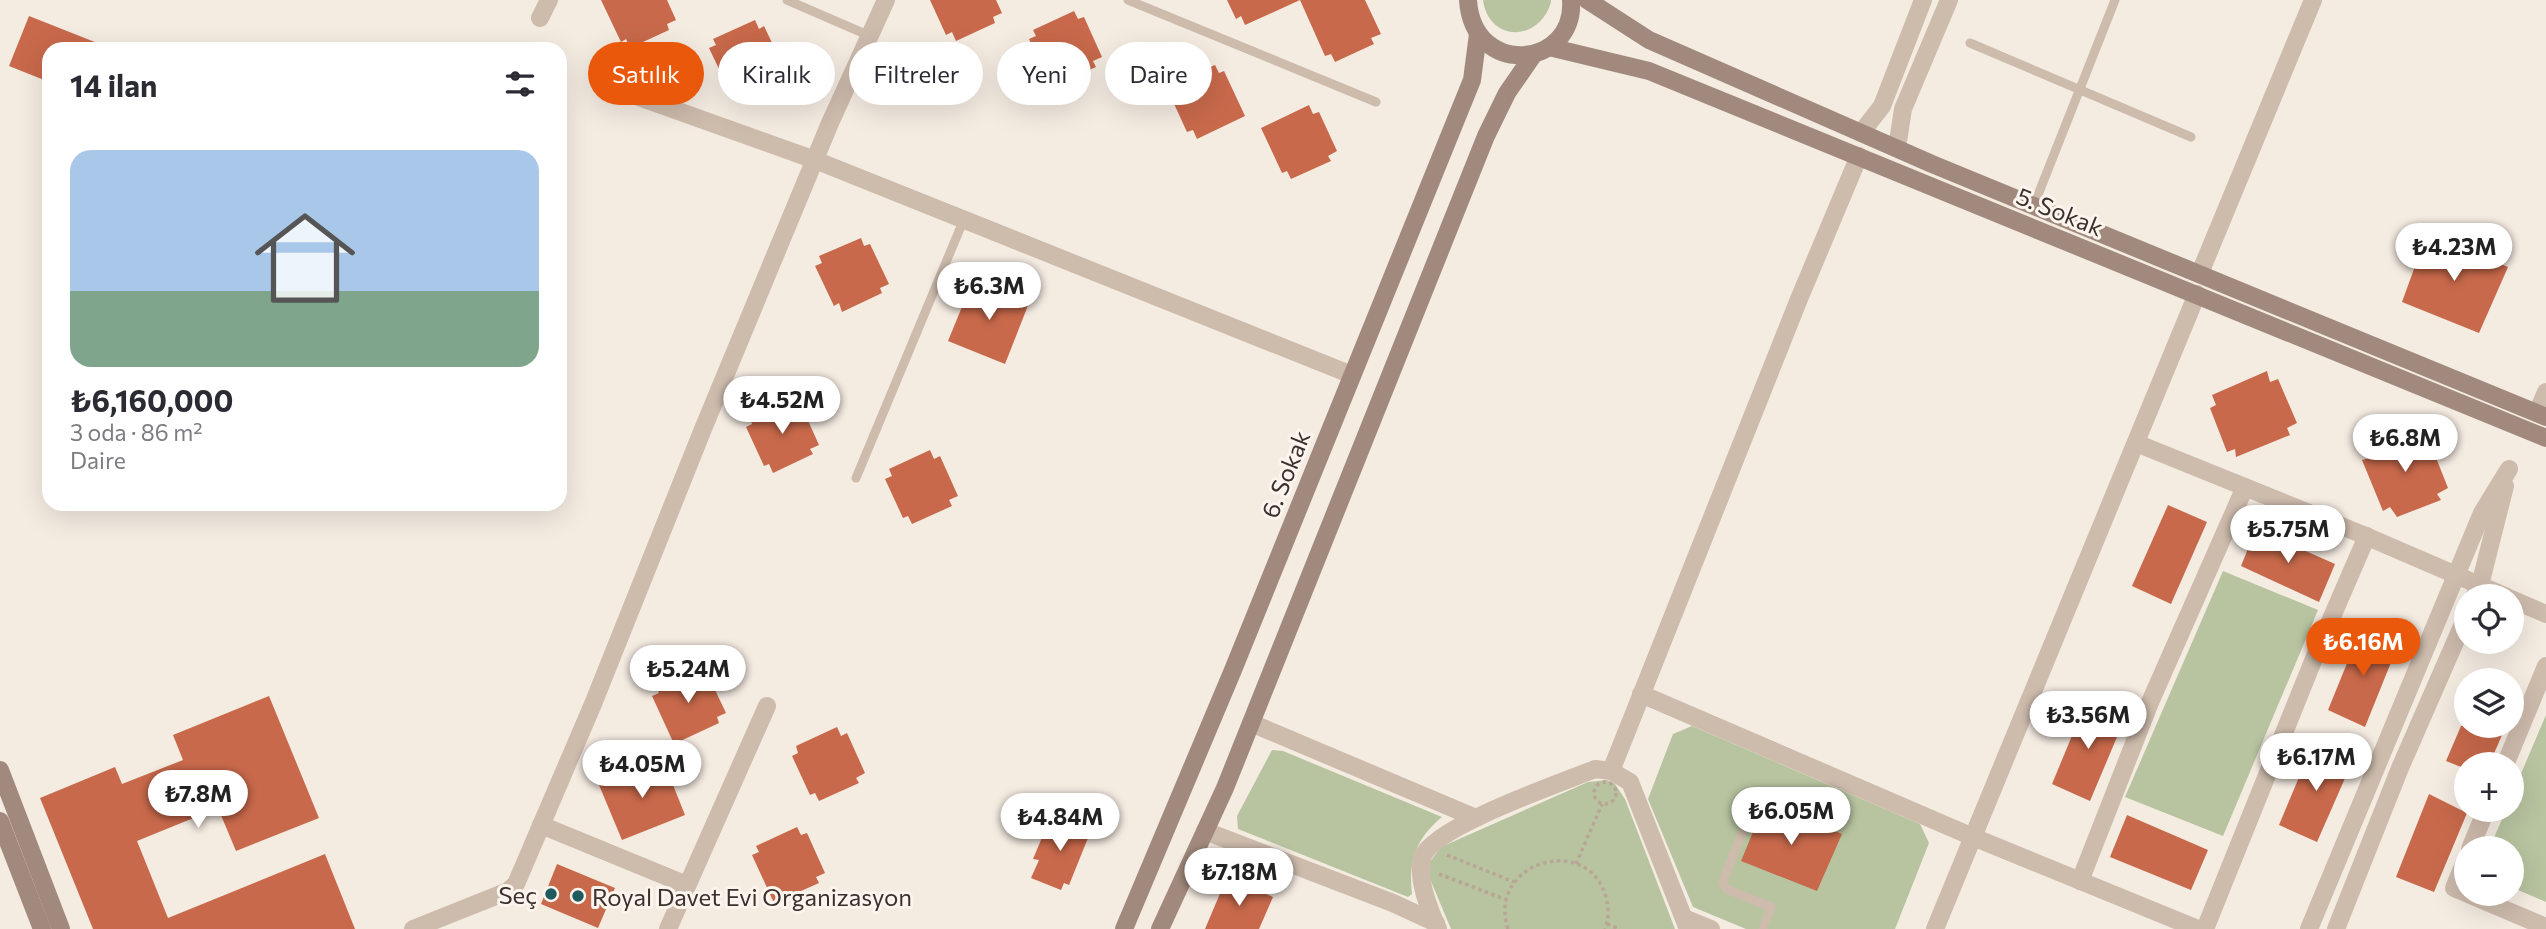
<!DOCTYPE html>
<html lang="tr">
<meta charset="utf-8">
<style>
:root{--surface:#fff;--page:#f2f2f3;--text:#2b2b33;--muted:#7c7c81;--line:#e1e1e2;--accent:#ea580c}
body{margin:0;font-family:Commissioner,sans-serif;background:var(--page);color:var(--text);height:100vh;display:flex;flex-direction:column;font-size:26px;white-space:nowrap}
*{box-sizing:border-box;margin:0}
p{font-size:23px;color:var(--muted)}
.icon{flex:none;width:38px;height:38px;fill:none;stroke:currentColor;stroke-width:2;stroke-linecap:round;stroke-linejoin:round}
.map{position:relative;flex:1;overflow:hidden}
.sheet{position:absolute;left:42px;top:42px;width:525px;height:469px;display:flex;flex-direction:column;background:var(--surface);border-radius:21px;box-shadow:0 7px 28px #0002}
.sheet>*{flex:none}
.banner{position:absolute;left:588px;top:42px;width:665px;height:63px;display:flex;gap:14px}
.controls{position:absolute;left:2454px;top:584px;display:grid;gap:14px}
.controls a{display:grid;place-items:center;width:70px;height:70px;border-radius:50%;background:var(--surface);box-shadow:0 7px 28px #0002;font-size:35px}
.price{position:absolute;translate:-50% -60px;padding:0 16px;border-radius:24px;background:#fff;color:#222;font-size:23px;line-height:46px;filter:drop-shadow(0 2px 4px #0008)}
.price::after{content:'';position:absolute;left:50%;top:42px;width:21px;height:16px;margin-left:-10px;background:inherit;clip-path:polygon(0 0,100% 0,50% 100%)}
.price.selected{background:var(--accent);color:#fff}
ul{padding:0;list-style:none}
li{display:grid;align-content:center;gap:14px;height:371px;padding:0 28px}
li+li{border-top:2px solid var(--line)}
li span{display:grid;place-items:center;height:217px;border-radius:21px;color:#555}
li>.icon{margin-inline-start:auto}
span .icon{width:126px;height:126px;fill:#fffc;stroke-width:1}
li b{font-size:30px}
h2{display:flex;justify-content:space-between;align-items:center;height:84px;padding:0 28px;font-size:30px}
.pill{padding:0 24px;border-radius:32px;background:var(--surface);box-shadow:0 7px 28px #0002;font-size:24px;line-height:63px}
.pill.selected{background:var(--accent);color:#fff}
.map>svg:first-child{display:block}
.green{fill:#b8c4a0}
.building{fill:#c8694b}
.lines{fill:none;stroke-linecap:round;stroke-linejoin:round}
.path{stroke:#b9a596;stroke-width:3.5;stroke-dasharray:3.5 3.5;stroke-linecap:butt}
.lane{stroke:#cdbbac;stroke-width:9}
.street{stroke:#cdbbac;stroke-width:18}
.secondary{stroke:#a18a7d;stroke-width:18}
.poi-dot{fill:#1f5a5e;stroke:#fbf5ee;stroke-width:2.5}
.labels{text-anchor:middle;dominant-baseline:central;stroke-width:6;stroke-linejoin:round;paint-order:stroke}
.street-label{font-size:24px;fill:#3b302b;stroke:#fbf5ee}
.poi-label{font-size:24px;fill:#3b302b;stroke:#fbf5ee;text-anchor:end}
</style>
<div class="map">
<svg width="2546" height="929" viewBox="0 0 2546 929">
<rect width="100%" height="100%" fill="#f4ebe1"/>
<!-- green -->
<g class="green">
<path d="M1483,0H1551V2C1540,42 1489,43 1483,0Z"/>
<path d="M2223,571L2318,610L2223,836L2125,797Z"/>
<path d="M2546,715V902L2511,887V849H2489L2506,810H2511V797Z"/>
<path d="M1692,726L1920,824L1929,843L1895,929H1746L1693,907L1648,799L1673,734Z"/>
<path d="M1272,750L1283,751L1442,817C1416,838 1408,862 1412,894L1408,897L1238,829L1237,816Z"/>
<path d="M1607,780L1615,784L1625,799L1675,929H1451L1430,879L1429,863L1441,847L1588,782Z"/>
</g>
<!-- building -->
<g class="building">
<path d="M601,0H667L676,20L667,24L669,30L630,48L626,39L621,42Z"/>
<path d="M930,0H996L1002,13L993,17L995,23L956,41L952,32L946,35Z"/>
<path d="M1227,0H1365L1381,34L1371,38L1374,44L1335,62L1331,54L1325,56L1300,0L1245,25L1241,16L1236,19Z"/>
<path d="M1074,11L1078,19L1084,17L1102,57L1093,61L1096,67L1056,85L1053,76L1047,79L1029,39L1036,36L1033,30Z"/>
<path d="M29,16L110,48V49H49V82L9,66Z"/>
<path d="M755,20L759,29L764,26L783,66L774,70L776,76L737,94L733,85L728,88L709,48L716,45L713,39Z"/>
<path d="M1215,65L1219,73L1224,71L1245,116L1197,139L1193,130L1187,132L1169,93L1176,90L1173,83Z"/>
<path d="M1309,105L1313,114L1319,112L1337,151L1328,156L1331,161L1291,179L1287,171L1282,173L1261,128Z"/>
<path d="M2427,233L2508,267L2479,333L2402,302Z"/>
<path d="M861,238L864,246L870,244L889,284L880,288L882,293L842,312L839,303L834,306L815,266L822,263L819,256Z"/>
<path d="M973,280L1029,303L1005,364L948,341Z"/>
<path d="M2267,371L2270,382L2278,379L2297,423L2287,428L2290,435L2236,457L2235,449L2227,452L2210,408L2216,405L2212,395Z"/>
<path d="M791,399L795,407L801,405L819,445L810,449L813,454L773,473L769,464L764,466L746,427L752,424L750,417Z"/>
<path d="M2414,431L2416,439L2427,435L2448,488L2437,494L2441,500L2397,517L2390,507L2383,511L2362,460L2373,457L2369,449Z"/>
<path d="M930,450L934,459L940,456L958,496L949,500L952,506L912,524L908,516L903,518L885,479L892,476L889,469Z"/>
<path d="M2168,505L2207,522L2171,604L2132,586Z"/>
<path d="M2256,529L2335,564L2319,602L2241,566Z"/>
<path d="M2361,629L2398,645L2365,727L2328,710Z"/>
<path d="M697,667L701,676L707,673L726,713L717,717L719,723L674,744L652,696L659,693L656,686Z"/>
<path d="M269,696L319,818L236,851L218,808L137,841L168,918L325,854L355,929H93L40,798L115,767L122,784L183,760L173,735Z"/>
<path d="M2086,702L2125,718L2090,801L2052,784Z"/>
<path d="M2461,726H2506L2489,765H2466V769L2446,761Z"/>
<path d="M837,727L841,736L847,733L865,773L856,778L859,783L819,801L815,793L810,795L792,756L798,753L796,746Z"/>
<path d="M2313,744L2353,760L2317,842L2279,825Z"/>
<path d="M663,760L685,815L622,840L599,785Z"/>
<path d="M2429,794L2467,813L2434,892L2396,877Z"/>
<path d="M1765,803L1842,834L1817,891L1741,861Z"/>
<path d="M1059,815L1088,828L1084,837L1088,838L1069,885L1064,883L1061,890L1031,878L1039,860L1033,859L1046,828L1053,830Z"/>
<path d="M2127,815L2208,850L2191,890L2110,857Z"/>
<path d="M797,827L801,835L807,833L825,873L816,877L819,883L774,903L752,855L759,852L756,846Z"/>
<path d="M557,864L615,888L598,928L541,904Z"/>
<path d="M1227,877L1273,897L1259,929H1205Z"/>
</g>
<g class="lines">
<!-- path -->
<g class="path">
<circle cx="1605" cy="793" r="11"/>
<path d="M1447,855L1514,882"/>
<path d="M1576,864L1602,804"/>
<path d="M1439,874L1507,900"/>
<path d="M1607,924L1619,929"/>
<path d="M1508,929C1486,862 1588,832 1606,897C1609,908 1609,918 1605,929"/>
</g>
<!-- lane -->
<g class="lane">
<path d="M787,0L870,36"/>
<path d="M1128,0L1376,102"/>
<path d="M1970,43L2191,137"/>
<path d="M2034,205L2115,0"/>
<path d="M856,478L964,219"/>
<path d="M1756,798L1723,881L1726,889L1771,907L1763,929"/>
</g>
<!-- street -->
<g class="street">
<path d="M540,18L549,0"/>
<path d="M622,91L815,160L1352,375"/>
<path d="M1861,133L1882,106L1923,0"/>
<path d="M1897,148L1903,109L1949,0"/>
<path d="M2200,273L2313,0"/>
<path d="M2537,413L2546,392"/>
<path d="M2136,443L2361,534L2507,597"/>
<path d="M2474,597L2480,585L2505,486"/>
<path d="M2511,599L2546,614"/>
<path d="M1641,694L1973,837L2198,929"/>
<path d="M1251,723L1476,818"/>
<path d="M2505,765L2546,666"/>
<path d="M1611,771L1799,299L1859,156"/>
<path d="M541,825L687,885"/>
<path d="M1205,831L1393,903L1436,923"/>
<path d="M2470,849L2486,810"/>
<path d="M2466,859L2454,888L2466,893"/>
<path d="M2080,881L2151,700L2245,487"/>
<path d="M2468,894L2546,927"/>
<path d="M1684,918L1711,929"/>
<path d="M413,929L508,891L516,884L593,704L703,429L830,123L886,0"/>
<path d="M668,929L767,706"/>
<path d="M1438,929C1430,911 1415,876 1423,856C1435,826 1561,783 1595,769L1611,771L1630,782L1688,929"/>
<path d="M1935,929L2197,294"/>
<path d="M2205,929L2315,656L2367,536"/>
<path d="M2309,929L2482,513L2509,469"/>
<path d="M2336,929L2400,768L2466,617"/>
</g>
<!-- secondary -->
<g class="secondary">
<path d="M1468,0C1473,79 1576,68 1571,0"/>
<path d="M1587,0L1649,40L1932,164L2546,417"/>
<path d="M1549,47L1649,71L2546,438"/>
<path d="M0,770L61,929"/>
<path d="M0,821L42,929"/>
<path d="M1124,929L1233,670L1472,80L1478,34"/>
<path d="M1160,929L1225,788L1486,136L1507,93L1534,54"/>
</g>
</g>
<!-- markers -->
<g class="poi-dot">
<circle cx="551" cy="894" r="7"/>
<circle cx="578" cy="896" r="7"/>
</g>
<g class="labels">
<!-- street labels -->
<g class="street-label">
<text transform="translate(2060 211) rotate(22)">5. Sokak</text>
<text transform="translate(1285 474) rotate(-68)">6. Sokak</text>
</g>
<!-- poi labels -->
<g class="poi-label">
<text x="537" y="894">Seç</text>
<text x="592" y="896" text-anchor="start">Royal Davet Evi Organizasyon</text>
</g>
</g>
</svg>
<div class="controls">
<a><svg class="icon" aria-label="locate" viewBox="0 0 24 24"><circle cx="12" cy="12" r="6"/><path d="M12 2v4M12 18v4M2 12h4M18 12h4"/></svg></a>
<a><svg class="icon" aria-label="layers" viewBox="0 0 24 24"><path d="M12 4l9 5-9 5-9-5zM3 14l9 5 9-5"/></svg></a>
<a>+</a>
<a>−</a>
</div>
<b class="price" style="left:2454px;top:283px">₺4.23M</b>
<b class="price" style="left:989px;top:322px">₺6.3M</b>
<b class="price" style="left:782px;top:436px">₺4.52M</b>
<b class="price" style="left:2405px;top:474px">₺6.8M</b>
<b class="price" style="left:2288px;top:565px">₺5.75M</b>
<b class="price selected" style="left:2363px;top:678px">₺6.16M</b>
<b class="price" style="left:688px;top:705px">₺5.24M</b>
<b class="price" style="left:2088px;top:751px">₺3.56M</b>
<b class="price" style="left:2316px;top:793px">₺6.17M</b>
<b class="price" style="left:642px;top:800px">₺4.05M</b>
<b class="price" style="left:198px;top:830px">₺7.8M</b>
<b class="price" style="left:1791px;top:847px">₺6.05M</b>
<b class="price" style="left:1060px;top:853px">₺4.84M</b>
<b class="price" style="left:1239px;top:908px">₺7.18M</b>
<div class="banner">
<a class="pill selected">Satılık</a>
<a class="pill">Kiralık</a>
<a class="pill">Filtreler</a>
<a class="pill">Yeni</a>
<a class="pill">Daire</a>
</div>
<section class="sheet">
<h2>14 ilan<svg class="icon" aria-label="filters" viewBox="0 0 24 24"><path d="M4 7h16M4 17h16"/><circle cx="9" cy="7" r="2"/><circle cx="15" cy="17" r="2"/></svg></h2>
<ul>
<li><span style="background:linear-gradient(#a9c7e8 65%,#7fa58c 0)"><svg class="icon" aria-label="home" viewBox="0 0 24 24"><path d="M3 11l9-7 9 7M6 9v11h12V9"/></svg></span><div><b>₺6,160,000</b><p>3 oda · 86 m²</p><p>Daire</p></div></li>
</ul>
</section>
</div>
